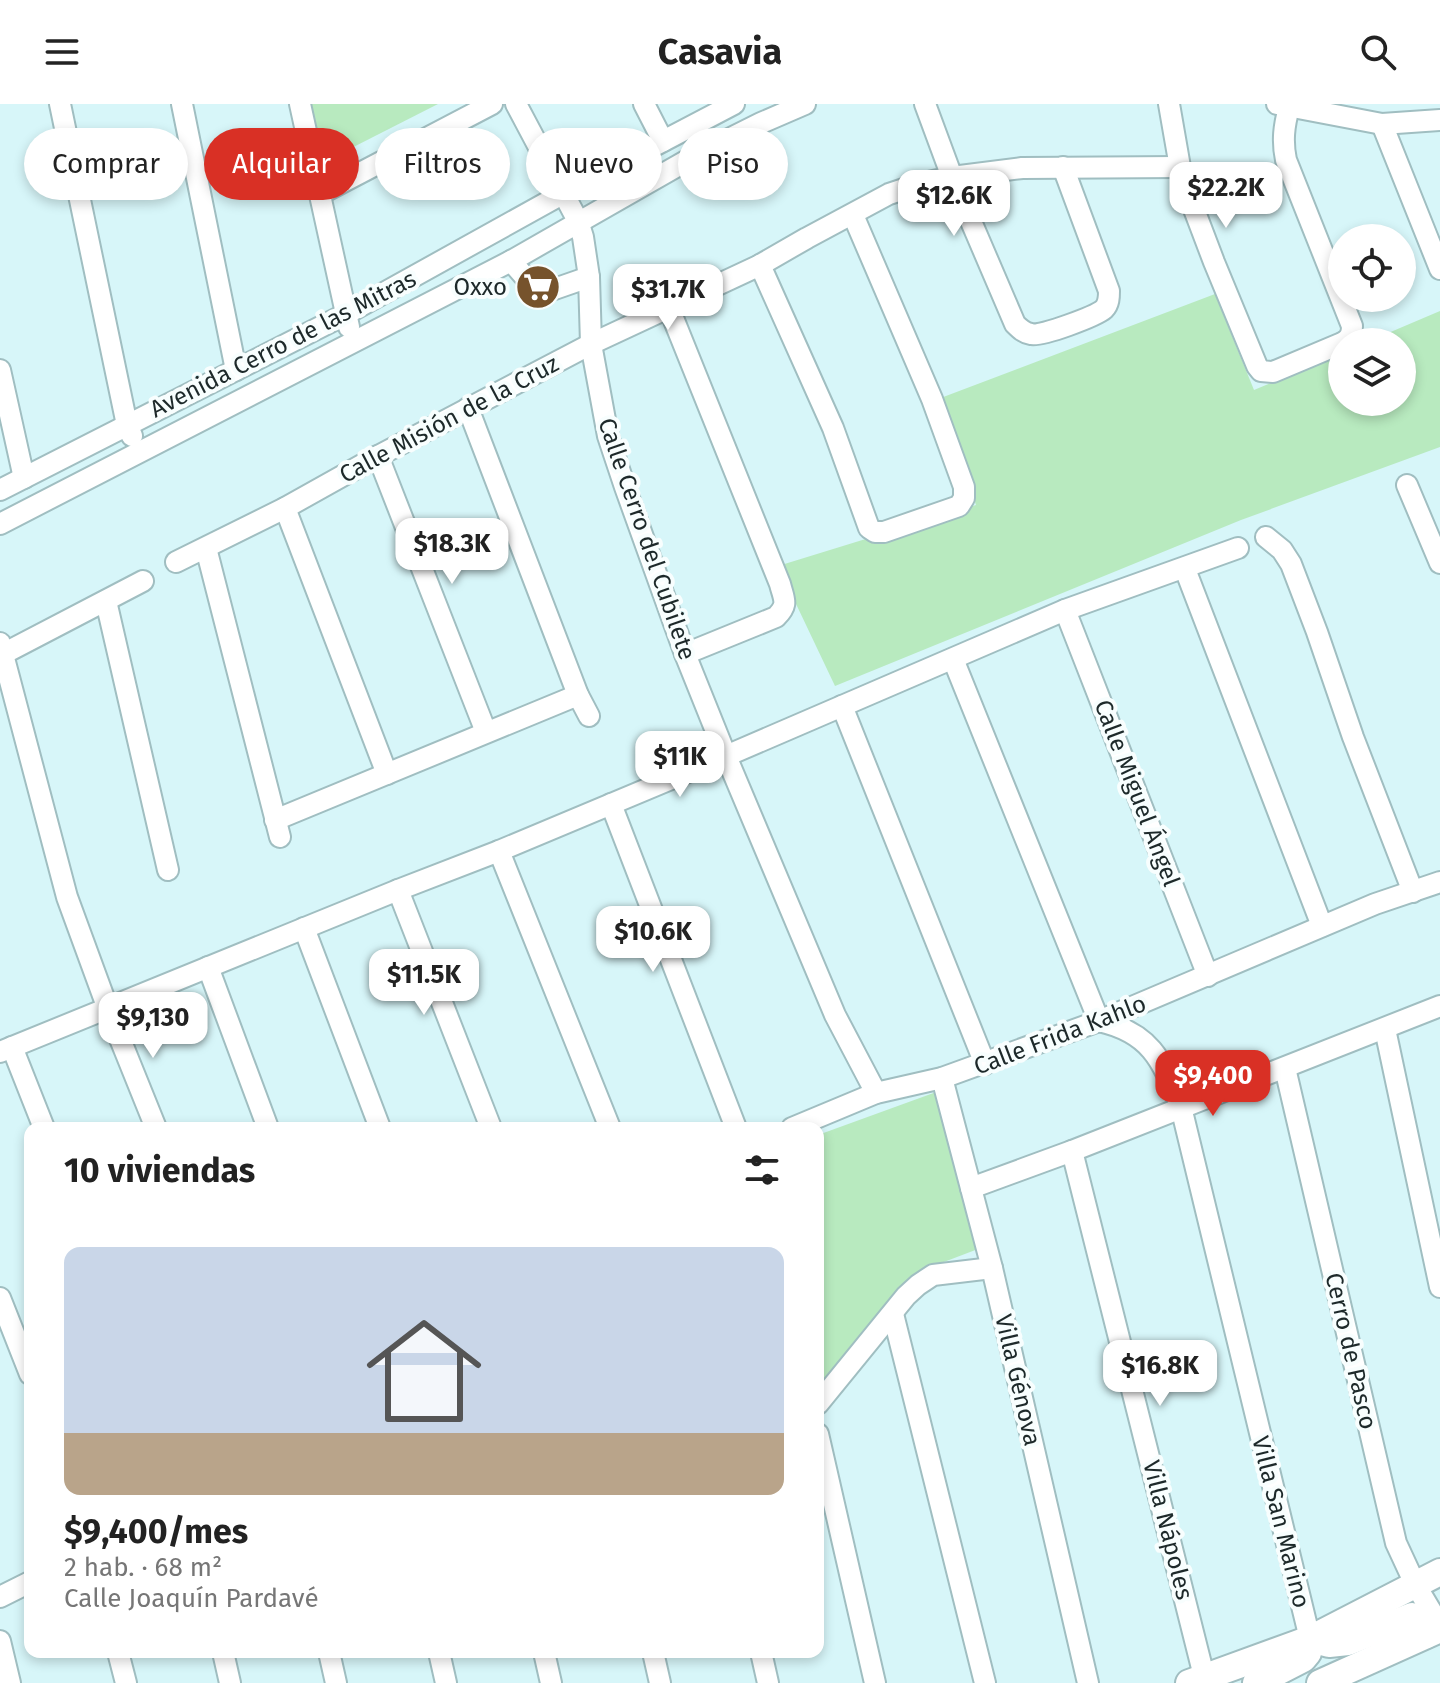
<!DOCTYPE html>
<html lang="es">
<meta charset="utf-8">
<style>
:root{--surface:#fff;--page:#f6f6f6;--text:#222;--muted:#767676;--accent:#d93025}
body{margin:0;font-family:"Fira Sans",sans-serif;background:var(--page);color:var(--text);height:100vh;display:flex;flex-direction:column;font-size:30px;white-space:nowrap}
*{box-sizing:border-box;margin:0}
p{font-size:26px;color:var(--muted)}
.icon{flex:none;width:44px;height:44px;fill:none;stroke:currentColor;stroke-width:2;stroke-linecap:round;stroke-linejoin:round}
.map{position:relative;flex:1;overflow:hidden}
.side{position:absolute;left:24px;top:1018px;width:800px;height:536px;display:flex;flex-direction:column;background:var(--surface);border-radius:16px;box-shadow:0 4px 12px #0003}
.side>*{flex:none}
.hud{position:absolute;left:24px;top:24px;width:800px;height:72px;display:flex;gap:16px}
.tools{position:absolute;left:1328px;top:120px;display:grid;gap:16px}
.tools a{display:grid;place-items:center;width:88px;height:88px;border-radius:50%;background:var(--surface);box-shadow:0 4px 12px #0003;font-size:40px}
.price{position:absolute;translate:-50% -68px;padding:0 18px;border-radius:16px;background:#fff;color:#222;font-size:26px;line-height:52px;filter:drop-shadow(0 2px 4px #0008)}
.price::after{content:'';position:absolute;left:50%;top:48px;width:24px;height:18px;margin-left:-12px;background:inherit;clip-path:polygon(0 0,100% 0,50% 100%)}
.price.on{background:var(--accent);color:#fff}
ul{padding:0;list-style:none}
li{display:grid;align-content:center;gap:16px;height:424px;padding:0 40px}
li span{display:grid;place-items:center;height:248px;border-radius:16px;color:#555}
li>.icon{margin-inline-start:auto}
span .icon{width:144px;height:144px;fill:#fffc;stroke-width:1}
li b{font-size:34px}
h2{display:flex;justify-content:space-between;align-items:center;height:96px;padding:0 40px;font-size:34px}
.chip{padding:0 28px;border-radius:36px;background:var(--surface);box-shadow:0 4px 12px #0003;font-size:28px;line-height:72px}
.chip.on{background:var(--accent);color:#fff}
header{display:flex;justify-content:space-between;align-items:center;height:104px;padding:0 40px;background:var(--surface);font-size:36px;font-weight:700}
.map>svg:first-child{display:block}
.green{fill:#b8eabf}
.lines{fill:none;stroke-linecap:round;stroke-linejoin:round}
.minor-casing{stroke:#a0bec1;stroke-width:24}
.major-casing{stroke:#a0bec1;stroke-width:30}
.minor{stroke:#fff;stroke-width:20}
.major{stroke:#fff;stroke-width:26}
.labels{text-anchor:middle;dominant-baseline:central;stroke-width:8;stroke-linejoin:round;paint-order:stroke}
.poi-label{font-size:24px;fill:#1d292a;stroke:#f8fefe;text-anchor:end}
.street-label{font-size:24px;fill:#1d292a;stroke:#f8fefe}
</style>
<header><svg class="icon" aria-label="menu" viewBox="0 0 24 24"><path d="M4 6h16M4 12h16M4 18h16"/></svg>Casavia<svg class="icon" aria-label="search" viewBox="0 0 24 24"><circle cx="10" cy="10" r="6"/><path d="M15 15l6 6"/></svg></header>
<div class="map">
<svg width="1440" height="1579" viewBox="0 0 1440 1579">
<rect width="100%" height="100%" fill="#d7f6f9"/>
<!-- green -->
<g class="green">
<path d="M309,0H438L322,59Z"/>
<path d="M1215,190L1254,286L1342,249V298H1402V238H1367L1440,207V343L1241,416L835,582L778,462L976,401L938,295Z"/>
<path d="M939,987L978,1145L915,1169L818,1285V1031Z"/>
</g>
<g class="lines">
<!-- minor casing -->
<g class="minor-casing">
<g id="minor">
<path d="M60,0L127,321L132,332"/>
<path d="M182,0L236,266"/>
<path d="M300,0L349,223"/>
<path d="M516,0L578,117L583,133L589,173L591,240L608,332L625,383L685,550L726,652L835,911L876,989"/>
<path d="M644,0L663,37"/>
<path d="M925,0L952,73L1015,220C1020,225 1024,229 1031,230C1041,233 1096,212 1104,205C1109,200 1109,193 1109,187L1063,63"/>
<path d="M1169,0L1180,63L1192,100L1214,158L1257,262L1261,267L1273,268L1342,239"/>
<path d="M1277,0L1382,20L1440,16"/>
<path d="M1289,3C1284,22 1282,37 1286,56L1352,222C1352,230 1350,234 1344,238"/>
<path d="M1382,20L1440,165"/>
<path d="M320,90L492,0"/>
<path d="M511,157L539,189H543L589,173"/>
<path d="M760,161L833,324L869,424L875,428H884L959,402L964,394V383L932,295L853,111"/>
<path d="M669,204L780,480C784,496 789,500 776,513L685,550"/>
<path d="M0,266L24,374"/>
<path d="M468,304L578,591L589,612"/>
<path d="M378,352L486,628"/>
<path d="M1407,381L1440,459"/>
<path d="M0,386L346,210L564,89L734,0"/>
<path d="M285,404L387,670"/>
<path d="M0,420L511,157L693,53L761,19L805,0"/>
<path d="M1266,433L1282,446L1291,460L1317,528L1353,633L1413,788"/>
<path d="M206,444L280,733"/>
<path d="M176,458L285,404L378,352L591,240L760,161L807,134L889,90L919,80L952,73L1022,64L1180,63"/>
<path d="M1185,465L1322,822"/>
<path d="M106,497L168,766"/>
<path d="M1065,506L1208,872"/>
<path d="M0,539L67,793L108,905L156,1024"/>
<path d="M3,550L143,477"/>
<path d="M953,555L1099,917C1152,929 1162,957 1181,1003L1310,1535"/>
<path d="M842,602L985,960"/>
<path d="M611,700L736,1024"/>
<path d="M275,716L578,591"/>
<path d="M499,747L610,1024"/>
<path d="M398,786L491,1024"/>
<path d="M304,824L380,1024"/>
<path d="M208,863L268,1024"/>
<path d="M1385,925L1440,1183"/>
<path d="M12,943L44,1024"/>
<path d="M0,948L398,786L499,747L726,652L1065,506L1238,444"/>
<path d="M1285,964L1396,1439L1415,1480L1440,1522"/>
<path d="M942,974L992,1164L1088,1579"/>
<path d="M792,1024L876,989L942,974L1099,917L1375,800L1440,778"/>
<path d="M1072,1047L1204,1572"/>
<path d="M971,1084L1072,1047L1440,902"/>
<path d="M0,1194L30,1270"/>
<path d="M893,1210L985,1579"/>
<path d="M818,1300L906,1192L918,1181L933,1171L992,1164"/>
<path d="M818,1330L875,1579"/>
<path d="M0,1493L30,1478"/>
<path d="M0,1537L10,1579"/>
<path d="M118,1548L126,1579"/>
<path d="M223,1548L230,1579"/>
<path d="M329,1548L336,1579"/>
<path d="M439,1548L446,1579"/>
<path d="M544,1548L551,1579"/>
<path d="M653,1548L660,1579"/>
<path d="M761,1548L768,1579"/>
</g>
</g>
<!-- major casing -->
<g class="major-casing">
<g id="major">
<path d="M1189,1579L1310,1535L1440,1468"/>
<path d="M1256,1579L1303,1555L1308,1549L1310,1535L1329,1540L1348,1538L1412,1512L1421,1519L1426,1531"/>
<path d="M1320,1579L1440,1525"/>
</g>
</g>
<!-- minor -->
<use href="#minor" class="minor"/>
<!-- major -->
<use href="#major" class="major"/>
</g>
<!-- icons -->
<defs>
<g id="supermarket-disc" transform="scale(2.3)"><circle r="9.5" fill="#76532c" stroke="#f8fefe"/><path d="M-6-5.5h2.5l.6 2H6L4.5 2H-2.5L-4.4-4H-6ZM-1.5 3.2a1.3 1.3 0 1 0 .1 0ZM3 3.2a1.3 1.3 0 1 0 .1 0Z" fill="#fff"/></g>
</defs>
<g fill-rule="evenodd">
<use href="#supermarket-disc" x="538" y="183"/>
</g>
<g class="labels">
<!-- poi labels -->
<g class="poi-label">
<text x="507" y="183">Oxxo</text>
</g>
<!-- street labels -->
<g class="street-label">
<text transform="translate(283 240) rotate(-27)">Avenida Cerro de las Mitras</text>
<text transform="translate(449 315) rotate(-28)">Calle Misión de la Cruz</text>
<text transform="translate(647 435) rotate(71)">Calle Cerro del Cubilete</text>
<text transform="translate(1137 689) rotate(69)">Calle Miguel Ángel</text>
<text transform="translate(1060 931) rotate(-21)">Calle Frida Kahlo</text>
<text transform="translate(1351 1247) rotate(77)">Cerro de Pasco</text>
<text transform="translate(1018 1276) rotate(77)">Villa Génova</text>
<text transform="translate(1281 1418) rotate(76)">Villa San Marino</text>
<text transform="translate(1168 1426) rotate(76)">Villa Nápoles</text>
</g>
</g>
</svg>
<div class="tools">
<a><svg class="icon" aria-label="locate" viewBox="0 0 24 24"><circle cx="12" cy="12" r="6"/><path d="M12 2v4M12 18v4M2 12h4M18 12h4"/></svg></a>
<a><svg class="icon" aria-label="layers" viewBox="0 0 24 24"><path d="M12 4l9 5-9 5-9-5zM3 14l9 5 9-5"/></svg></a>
</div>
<b class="price" style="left:1226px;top:126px">$22.2K</b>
<b class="price" style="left:954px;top:134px">$12.6K</b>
<b class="price" style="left:668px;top:228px">$31.7K</b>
<b class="price" style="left:452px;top:482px">$18.3K</b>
<b class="price" style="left:680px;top:695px">$11K</b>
<b class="price" style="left:653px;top:870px">$10.6K</b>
<b class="price" style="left:424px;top:913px">$11.5K</b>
<b class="price" style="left:153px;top:956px">$9,130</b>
<b class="price on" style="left:1213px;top:1014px">$9,400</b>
<b class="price" style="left:1160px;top:1304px">$16.8K</b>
<div class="hud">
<a class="chip">Comprar</a>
<a class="chip on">Alquilar</a>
<a class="chip">Filtros</a>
<a class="chip">Nuevo</a>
<a class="chip">Piso</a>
</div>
<section class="side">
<h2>10 viviendas<svg class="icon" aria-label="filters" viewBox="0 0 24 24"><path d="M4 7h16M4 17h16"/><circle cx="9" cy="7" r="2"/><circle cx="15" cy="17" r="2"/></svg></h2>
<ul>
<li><span style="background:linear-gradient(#c9d6e8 75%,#b9a48a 0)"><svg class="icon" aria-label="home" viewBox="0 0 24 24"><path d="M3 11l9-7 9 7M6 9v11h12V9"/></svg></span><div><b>$9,400/mes</b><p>2 hab. · 68 m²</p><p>Calle Joaquín Pardavé</p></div></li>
</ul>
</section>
</div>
